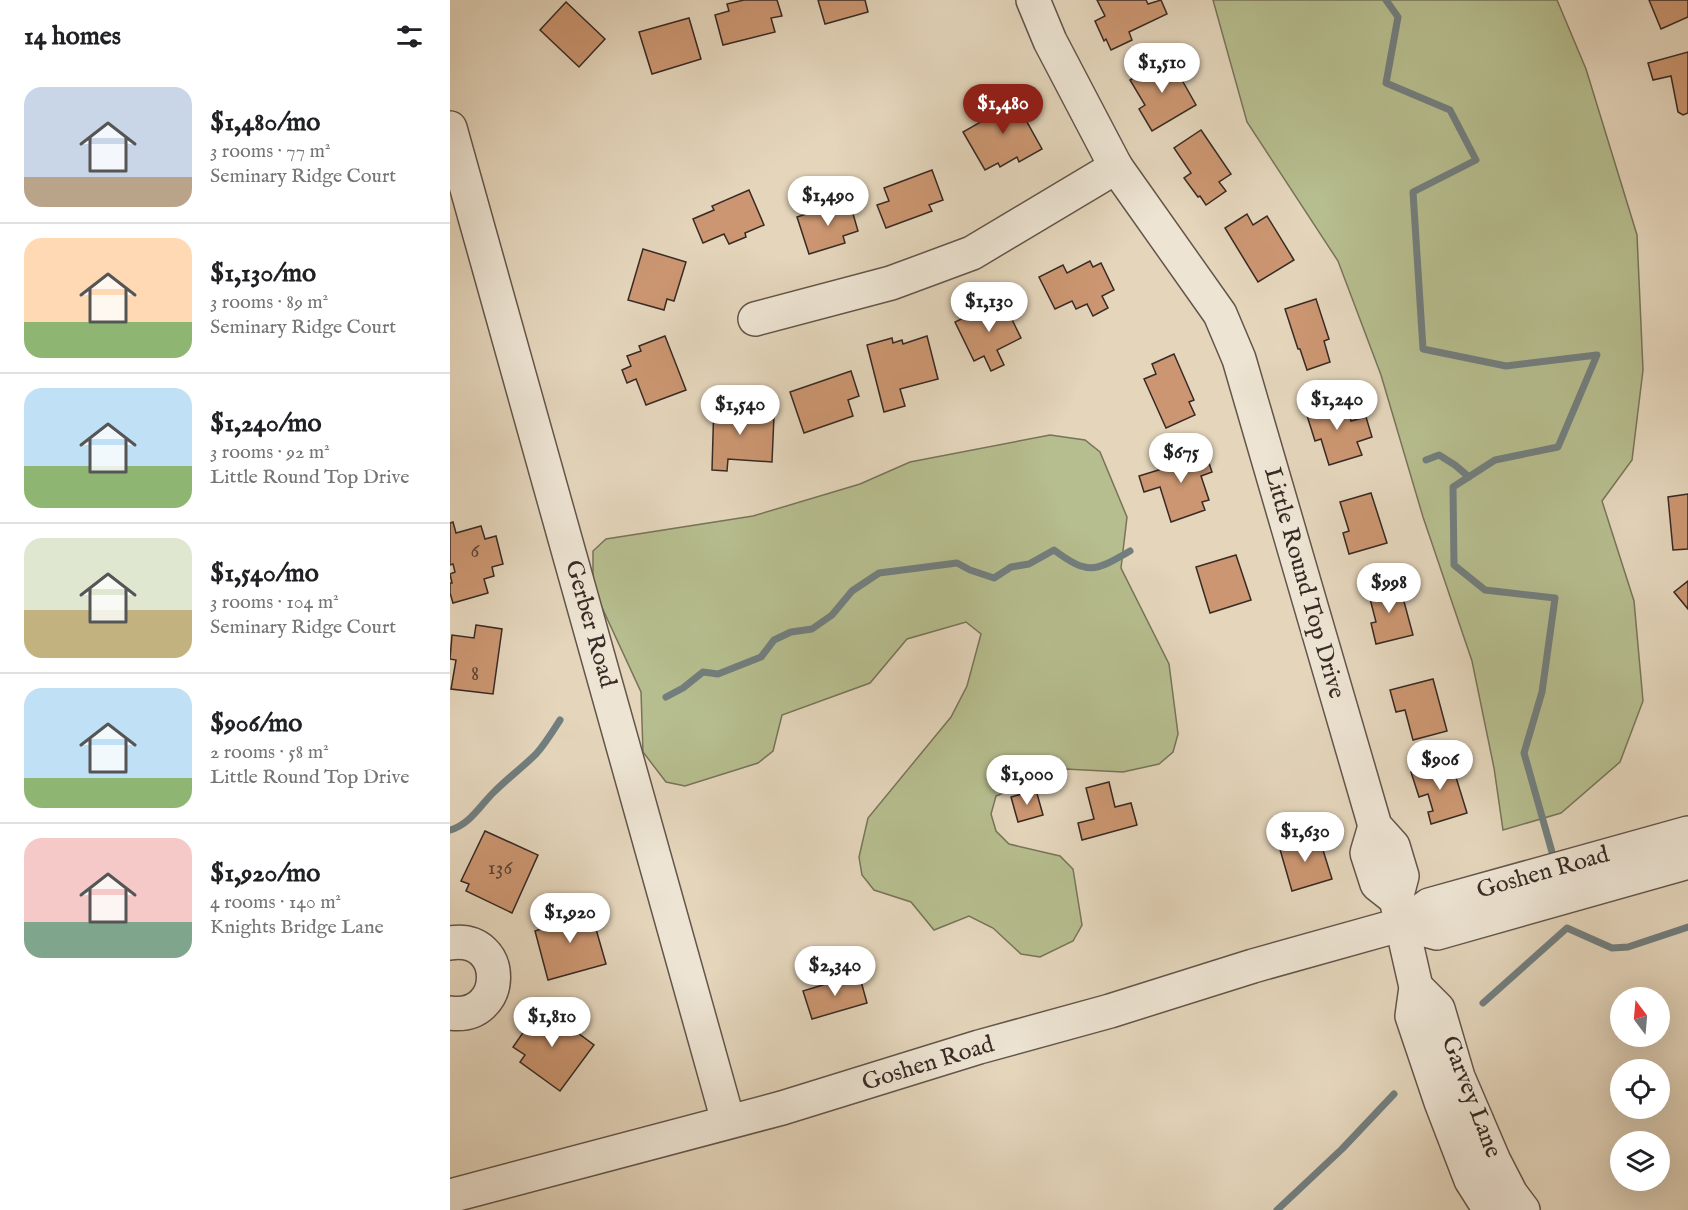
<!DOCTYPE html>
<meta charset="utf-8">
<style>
:root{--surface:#fff;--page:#f6f6f6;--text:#202124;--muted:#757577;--line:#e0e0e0;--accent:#8f2418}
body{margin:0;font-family:"IM FELL English",serif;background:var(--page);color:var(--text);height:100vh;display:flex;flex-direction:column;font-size:22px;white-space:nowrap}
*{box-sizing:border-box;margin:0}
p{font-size:20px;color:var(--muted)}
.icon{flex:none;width:33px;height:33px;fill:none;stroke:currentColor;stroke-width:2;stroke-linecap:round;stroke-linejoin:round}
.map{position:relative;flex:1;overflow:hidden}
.drawer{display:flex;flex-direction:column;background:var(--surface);width:450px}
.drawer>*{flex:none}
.needle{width:39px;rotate:344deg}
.fabs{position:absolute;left:1160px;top:987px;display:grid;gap:12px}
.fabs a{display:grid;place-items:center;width:60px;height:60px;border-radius:50%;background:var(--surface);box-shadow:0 6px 24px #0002;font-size:30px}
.price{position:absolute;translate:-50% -51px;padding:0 14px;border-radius:21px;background:#fff;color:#222;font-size:20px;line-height:39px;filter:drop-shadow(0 2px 3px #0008)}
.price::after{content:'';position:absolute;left:50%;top:36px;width:18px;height:14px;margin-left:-9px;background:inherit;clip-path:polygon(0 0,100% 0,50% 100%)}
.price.current{background:var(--accent);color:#fff}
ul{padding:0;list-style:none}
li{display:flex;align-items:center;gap:18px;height:150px;padding:0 24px}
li+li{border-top:2px solid var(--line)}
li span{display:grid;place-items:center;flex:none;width:168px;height:120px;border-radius:18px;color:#555}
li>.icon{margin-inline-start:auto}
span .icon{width:72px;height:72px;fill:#fffc;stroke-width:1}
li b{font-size:26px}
h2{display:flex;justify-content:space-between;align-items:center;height:72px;padding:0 24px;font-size:26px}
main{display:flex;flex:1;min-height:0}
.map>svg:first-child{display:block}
.green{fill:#b6bd8e;stroke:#77745a;stroke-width:1.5}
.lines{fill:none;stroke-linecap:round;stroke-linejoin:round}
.stream{stroke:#727e7e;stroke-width:7}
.building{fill:#cb9671;stroke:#382a25;stroke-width:1.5}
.minor-casing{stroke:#63554a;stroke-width:36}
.minor{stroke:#ede4d3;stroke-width:33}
.labels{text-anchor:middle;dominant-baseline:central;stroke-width:6;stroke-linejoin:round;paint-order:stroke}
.number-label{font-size:21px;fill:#5d4538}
.street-label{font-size:24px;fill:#382a25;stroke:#ede4d3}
</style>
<main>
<section class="drawer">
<h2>14 homes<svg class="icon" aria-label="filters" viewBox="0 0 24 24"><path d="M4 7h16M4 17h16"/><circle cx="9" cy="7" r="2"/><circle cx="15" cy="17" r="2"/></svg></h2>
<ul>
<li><span style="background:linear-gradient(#c9d6e8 75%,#b9a48a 0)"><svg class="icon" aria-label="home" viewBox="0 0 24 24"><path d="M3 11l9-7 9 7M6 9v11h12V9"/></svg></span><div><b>$1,480/mo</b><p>3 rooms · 77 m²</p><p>Seminary Ridge Court</p></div></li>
<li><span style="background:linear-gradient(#ffd9b3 70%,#8fb573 0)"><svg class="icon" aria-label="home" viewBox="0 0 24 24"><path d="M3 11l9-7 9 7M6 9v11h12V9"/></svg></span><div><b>$1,130/mo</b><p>3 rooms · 89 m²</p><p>Seminary Ridge Court</p></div></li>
<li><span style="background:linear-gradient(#bfe0f5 65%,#8fb573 0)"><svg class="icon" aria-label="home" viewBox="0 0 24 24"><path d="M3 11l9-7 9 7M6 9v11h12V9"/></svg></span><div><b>$1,240/mo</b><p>3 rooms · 92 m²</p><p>Little Round Top Drive</p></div></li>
<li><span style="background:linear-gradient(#dfe7d0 60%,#c2b280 0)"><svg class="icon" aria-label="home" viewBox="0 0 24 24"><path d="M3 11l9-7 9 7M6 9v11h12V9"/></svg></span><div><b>$1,540/mo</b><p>3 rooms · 104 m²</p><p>Seminary Ridge Court</p></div></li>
<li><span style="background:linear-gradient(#bfe0f5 75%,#8fb573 0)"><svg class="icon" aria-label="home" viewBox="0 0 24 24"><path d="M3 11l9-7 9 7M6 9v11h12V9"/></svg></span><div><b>$906/mo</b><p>2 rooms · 58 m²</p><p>Little Round Top Drive</p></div></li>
<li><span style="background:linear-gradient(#f6c9c9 70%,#7fa58c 0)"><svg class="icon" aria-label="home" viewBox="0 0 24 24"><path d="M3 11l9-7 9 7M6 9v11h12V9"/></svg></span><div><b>$1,920/mo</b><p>4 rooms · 140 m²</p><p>Knights Bridge Lane</p></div></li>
</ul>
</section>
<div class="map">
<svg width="1238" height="1210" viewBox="0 0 1238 1210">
<rect width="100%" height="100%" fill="#e4d5bb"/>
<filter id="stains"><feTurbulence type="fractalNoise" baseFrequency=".00333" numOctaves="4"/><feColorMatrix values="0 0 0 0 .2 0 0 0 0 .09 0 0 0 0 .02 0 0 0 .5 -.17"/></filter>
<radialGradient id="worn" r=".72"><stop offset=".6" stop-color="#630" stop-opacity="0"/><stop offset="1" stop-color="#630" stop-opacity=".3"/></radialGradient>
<!-- green -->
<g class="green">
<path d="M763,0H1107L1136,69L1187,235L1193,370L1182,460L1152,501L1184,601L1193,701L1170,762L1111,813L1053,830L1044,768L1022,661L973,517L931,375L888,261L797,122Z"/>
<path d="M600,435L635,440L650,452L677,517L671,568L719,664L728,734L723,752L709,764L673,772L615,769L546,796L541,814L546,831L559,844L610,856L623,869L632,925L623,941L590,957L571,954L543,928L519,916L484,930L461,902L424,890L412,875L409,857L418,818L501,717L517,686L531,634L516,622L457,639L420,683L332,715L323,751L308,763L235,786L216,782L193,752L191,692L143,588V551L156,539L303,516L410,484L460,462Z"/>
</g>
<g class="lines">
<!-- stream -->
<g class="stream">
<path d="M936,0L948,17L936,83L1000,110L1026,160L963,192L973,349L1056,366L1147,355L1108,447L1045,460L1003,487L1004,565L1035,590L1105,598L1092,692L1074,753L1102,852"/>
<path d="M976,460L989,455L1005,465L1019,477"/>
<path d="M216,697L233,688L253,672L268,674L311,657L324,640L341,632L362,629L382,615L402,591L429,573L507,563L520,570L544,578L561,567L579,564L604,550C639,576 645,571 680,551"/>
<path d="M0,830C20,825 31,804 45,791C58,778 73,767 86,754C95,744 103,731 110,720"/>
<path d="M1033,1003L1117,928L1162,948L1178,947L1238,927"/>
<path d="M827,1210L892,1149L944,1094"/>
</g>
</g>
<!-- building -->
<g class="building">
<path d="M294,0H327L332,16L321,18L325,32L273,45L265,15L279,11L277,4Z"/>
<path d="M368,0H415L418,12L375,24Z"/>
<path d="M647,0H696L698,4L711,0L717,14L679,32L682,40L661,50L656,39L654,41L645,21L655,16Z"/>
<path d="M1199,0H1238V17L1211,29Z"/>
<path d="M116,2L155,39L129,67L90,30Z"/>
<path d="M239,18L251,59L202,74L189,32Z"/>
<path d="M1238,52V113L1233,115L1228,112L1221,76L1203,80L1198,63Z"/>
<path d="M719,57L746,105L702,131L689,109L695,105L680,80Z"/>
<path d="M558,88L592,149L569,162L567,157L550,167L548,163L535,170L513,132L550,111L542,97Z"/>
<path d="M751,130L781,174L769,182L776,191L756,205L750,196L748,197L734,178L741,173L724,148Z"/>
<path d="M482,170L493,200L479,205L482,211L436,228L427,205L439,201L434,188Z"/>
<path d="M299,190L314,225L295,233L296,237L279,244L274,234L253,243L243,219L264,210L262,206Z"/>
<path d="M399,200L408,231L393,236L395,243L359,254L347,217Z"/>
<path d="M797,214L803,225L817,216L844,260L808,282L775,228Z"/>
<path d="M193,249L236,262L224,301L217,299L214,310L178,300Z"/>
<path d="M640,261L643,267L651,263L664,290L652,296L658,308L643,316L637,304L626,309L622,301L605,309L589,277L613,265L617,273Z"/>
<path d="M552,299L571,338L547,350L554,365L541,371L534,356L524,361L505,322Z"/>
<path d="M866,299L879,339L874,341L880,362L857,370L850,349H848L835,309Z"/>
<path d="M215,336L236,390L196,405L186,379L177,383L172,370L181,366L177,356L191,351L189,346Z"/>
<path d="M477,336L488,379L450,389L455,406L434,412L417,345L442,338L443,343L452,340L453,344Z"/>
<path d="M724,354L744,400L739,402L745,415L716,428L694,379L706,374L702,364Z"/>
<path d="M401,371L409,396L398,400L403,416L354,433L340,392Z"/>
<path d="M878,398L882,409L896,405L901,421L916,417L922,437L907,442L912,455L879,465L871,439L865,441L854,406Z"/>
<path d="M264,401L292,403V413L300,414V417L324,416L322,462L278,459L277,471L262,470Z"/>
<path d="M754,448L762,472L751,476L759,500L752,502L755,510L721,522L710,487L694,492L689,476L728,464L726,457Z"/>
<path d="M921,493L937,543L899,554L893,533L899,531L890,502Z"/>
<path d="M1238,494V549L1223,550L1218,497Z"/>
<path d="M3,522L6,533L31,526L35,539L46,536L53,564L42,567L44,576L34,579L38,593L3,603L0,593V583H2L0,574L5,572L3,564L0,565V523Z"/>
<path d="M786,555L801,600L760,613L746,567Z"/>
<path d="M1238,581V609L1224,592Z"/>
<path d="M949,583L963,635L926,644L921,623L926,622L918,591Z"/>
<path d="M26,625L52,629L43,694L1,689L6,660L0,659L2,635L24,638Z"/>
<path d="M983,679L997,731L963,740L955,710L946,712L940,690Z"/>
<path d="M1001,761L1017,813L981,824L978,812L983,811L978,794L969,797L961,772Z"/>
<path d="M659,782L665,807L681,803L687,825L632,840L628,823L644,819L636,788Z"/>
<path d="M586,790L593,815L568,822L561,797Z"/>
<path d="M35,831L88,855L62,913L16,891L19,884L11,881Z"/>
<path d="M868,834L882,879L842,891L829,846Z"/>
<path d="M140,908L156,964L98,980L85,931L91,929L89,922Z"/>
<path d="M409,974L417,1003L362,1019L353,991Z"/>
<path d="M90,1005L144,1045L110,1091L70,1062L75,1055L63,1047L77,1027L75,1025Z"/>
</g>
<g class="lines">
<!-- minor casing -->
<g class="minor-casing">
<g id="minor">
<path d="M583,0L600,41L666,167L770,314L789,359L925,826L943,846L952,876L946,899L966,987L962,1016L991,1102L1021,1180L1040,1210"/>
<path d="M0,128L278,1121"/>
<path d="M305,319L441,283L522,253L666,167"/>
<path d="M925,826L917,853L927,884L946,899"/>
<path d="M953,924L987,933L1238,862"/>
<path d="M0,943C59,934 57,1021 0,1013"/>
<path d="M966,987L988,1009L1008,1077L1044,1161L1061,1194L1073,1210"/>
<path d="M0,1196L332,1108L529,1047L660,1011L803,966L953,924L979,905L1238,833"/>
</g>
</g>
<!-- minor -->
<use href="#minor" class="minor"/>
</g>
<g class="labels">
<!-- number labels -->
<g class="number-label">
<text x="25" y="551">6</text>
<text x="25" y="674">8</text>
<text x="50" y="868">136</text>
</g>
<!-- street labels -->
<g class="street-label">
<text transform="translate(854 583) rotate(74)">Little Round Top Drive</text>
<text transform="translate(140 624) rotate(74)">Gerber Road</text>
<text transform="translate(1093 873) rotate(-16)">Goshen Road</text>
<text transform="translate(478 1064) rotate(-17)">Goshen Road</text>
<text transform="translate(1021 1097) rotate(69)">Garvey Lane</text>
</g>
</g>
<rect width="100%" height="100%" filter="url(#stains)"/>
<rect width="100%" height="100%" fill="url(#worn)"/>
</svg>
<div class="fabs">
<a><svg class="needle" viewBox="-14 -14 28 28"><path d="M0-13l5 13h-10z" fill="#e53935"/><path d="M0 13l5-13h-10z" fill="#757577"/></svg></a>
<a><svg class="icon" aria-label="locate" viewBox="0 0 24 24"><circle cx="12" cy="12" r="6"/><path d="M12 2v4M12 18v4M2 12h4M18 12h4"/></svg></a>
<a><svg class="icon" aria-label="layers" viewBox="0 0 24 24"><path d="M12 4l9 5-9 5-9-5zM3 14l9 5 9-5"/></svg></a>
</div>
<b class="price" style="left:712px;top:94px">$1,510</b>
<b class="price current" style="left:553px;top:135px">$1,480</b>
<b class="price" style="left:378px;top:227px">$1,490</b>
<b class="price" style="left:539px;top:333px">$1,130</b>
<b class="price" style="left:887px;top:431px">$1,240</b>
<b class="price" style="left:290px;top:436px">$1,540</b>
<b class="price" style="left:731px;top:484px">$675</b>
<b class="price" style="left:939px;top:614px">$998</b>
<b class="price" style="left:990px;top:791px">$906</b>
<b class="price" style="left:577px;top:806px">$1,000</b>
<b class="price" style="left:855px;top:863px">$1,630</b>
<b class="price" style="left:120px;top:944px">$1,920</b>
<b class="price" style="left:385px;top:997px">$2,340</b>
<b class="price" style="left:102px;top:1048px">$1,810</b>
</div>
</main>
